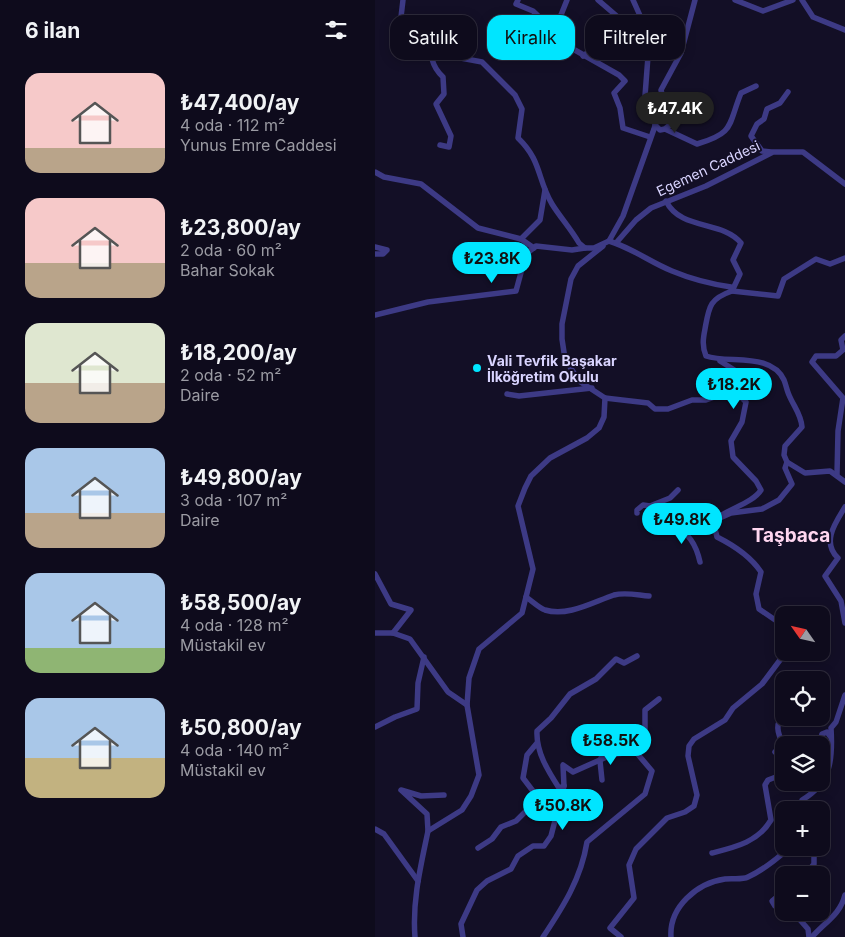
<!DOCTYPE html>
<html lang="tr">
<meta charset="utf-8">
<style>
:root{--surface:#0e0b1c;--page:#1c1929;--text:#f1f3f6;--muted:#9b9ba3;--line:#2e2b3b;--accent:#00e5ff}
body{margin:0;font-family:Inter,sans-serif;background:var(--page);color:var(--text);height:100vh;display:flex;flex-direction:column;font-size:19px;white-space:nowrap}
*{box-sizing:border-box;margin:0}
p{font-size:16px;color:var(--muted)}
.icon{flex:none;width:28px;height:28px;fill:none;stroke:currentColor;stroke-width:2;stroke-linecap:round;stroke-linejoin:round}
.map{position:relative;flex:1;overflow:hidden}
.details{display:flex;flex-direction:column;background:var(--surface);width:375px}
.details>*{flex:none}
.banner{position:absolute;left:15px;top:15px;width:380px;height:45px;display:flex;gap:10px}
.needle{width:32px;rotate:304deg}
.fabs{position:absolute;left:400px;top:606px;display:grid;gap:10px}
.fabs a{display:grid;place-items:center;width:55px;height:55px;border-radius:10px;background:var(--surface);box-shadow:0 2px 12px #0003,0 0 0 1px var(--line);font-size:25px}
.price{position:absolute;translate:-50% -42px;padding:0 11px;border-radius:18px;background:var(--accent);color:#111;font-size:16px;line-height:32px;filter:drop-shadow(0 1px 2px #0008)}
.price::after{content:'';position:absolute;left:50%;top:30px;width:15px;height:11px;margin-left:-8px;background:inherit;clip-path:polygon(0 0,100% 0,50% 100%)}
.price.active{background:#222;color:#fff}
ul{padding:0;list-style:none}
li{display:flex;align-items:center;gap:15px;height:125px;padding:0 25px}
li span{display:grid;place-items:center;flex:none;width:140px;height:100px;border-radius:15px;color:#555}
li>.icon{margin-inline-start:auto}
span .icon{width:60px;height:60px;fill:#fffc;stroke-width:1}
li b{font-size:21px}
h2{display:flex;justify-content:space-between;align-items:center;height:60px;padding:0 25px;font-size:21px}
.chip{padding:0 18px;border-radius:15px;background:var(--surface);box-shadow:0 2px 12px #0003,0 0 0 1px var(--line);font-size:18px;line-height:45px}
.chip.active{background:var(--accent);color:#111}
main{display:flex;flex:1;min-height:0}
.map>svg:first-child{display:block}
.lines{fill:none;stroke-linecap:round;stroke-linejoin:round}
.street{stroke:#3d3a85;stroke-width:5.5}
.poi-dot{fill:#00e5ff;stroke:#130f26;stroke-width:2}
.labels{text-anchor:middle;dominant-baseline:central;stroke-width:4;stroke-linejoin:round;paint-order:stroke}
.street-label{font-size:14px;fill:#d9d4ff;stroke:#130f26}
.poi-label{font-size:14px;font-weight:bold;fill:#d9d4ff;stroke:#130f26;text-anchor:start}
.district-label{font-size:19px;font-weight:bold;fill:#ffd6f0;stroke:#130f26}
</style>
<main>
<section class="details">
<h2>6 ilan<svg class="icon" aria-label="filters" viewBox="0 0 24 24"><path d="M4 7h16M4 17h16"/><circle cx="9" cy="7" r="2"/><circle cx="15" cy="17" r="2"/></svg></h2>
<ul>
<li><span style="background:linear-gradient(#f6c9c9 75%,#b9a48a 0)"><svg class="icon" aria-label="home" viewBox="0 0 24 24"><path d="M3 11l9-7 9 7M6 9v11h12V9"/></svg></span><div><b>₺47,400/ay</b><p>4 oda · 112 m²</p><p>Yunus Emre Caddesi</p></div></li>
<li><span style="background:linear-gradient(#f6c9c9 65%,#b9a48a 0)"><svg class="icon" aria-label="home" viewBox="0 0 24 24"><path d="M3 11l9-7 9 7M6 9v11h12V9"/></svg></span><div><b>₺23,800/ay</b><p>2 oda · 60 m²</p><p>Bahar Sokak</p></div></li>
<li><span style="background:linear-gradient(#dfe7d0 60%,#b9a48a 0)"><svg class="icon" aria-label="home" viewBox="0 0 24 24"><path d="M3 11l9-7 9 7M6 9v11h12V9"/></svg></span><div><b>₺18,200/ay</b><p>2 oda · 52 m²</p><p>Daire</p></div></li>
<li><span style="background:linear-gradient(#a9c7e8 65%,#b9a48a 0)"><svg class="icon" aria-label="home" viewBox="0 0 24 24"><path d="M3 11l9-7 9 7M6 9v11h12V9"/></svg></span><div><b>₺49,800/ay</b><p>3 oda · 107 m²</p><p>Daire</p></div></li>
<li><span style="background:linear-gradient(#a9c7e8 75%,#8fb573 0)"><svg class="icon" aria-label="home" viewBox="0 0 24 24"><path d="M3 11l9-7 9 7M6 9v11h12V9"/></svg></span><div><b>₺58,500/ay</b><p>4 oda · 128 m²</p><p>Müstakil ev</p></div></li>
<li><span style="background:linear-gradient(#a9c7e8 60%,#c2b280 0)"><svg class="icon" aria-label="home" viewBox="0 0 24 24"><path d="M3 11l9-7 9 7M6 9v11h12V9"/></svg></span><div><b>₺50,800/ay</b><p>4 oda · 140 m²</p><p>Müstakil ev</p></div></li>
</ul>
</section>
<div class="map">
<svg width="470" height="937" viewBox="0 0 470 937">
<rect width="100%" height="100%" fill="#130f26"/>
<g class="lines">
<!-- street -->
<g class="street">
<path d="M28,0L26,17L28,24L65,42L75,56L107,62L140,95L147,109L143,138C167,161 162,179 177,204C185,217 196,229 204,243L210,248H219L234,241L248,216L279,129L288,98L286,90L306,53L320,0"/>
<path d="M143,0L141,4L158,11L198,49L244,75L250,81L239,93L245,108L248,128L275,137"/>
<path d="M258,0L271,29L274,43L270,96L277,108L281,122"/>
<path d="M360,0L388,11L418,0"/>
<path d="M427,0L438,17L470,30"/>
<path d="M174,25L186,15L192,0"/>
<path d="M56,38C55,54 56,66 68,77L69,94L61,104L76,136L74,147L65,145"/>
<path d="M208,56L241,32L244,18L223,0"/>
<path d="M280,125L285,130L290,129L312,111L324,110"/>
<path d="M290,129L322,144C360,133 353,125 366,93L381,86"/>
<path d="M396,152L387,151L376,136L382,124L389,119L392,109L405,103L413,92"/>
<path d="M0,172L9,177L46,184L103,228L146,239L165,220L170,190"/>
<path d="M291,201C306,231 347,220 366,243L358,260L365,274L357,291L403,296L409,279L441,259L455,264L470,258"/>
<path d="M146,239L159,248"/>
<path d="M234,241C257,248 275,262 297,271C316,279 336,284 356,287L357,291C334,299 334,307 330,329C328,339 327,346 331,356C354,364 396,352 409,380C411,385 412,391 414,395C419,407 426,414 427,427L410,446L409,455L412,462L430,473L455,471L470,482"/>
<path d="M241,243L261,220L276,208L331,186L398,152H428L470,184"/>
<path d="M0,247L12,250L8,254H0"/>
<path d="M0,315L53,302L141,291L151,254L161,246L197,250L210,248"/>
<path d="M345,361L361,371L362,382L359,390"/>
<path d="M132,394L144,396L217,388"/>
<path d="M230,398L273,403L280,409H293L317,400H331L359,390L371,402L367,422L356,441L358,457L381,481L386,490C378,503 352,509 338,521"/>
<path d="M462,474L463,431L468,398L437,362L441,356H461L468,350L466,340L470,336"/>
<path d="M303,490L295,498L275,506V510L292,522L329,528L339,526"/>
<path d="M470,507C461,522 446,542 463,558L450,576L466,601L470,623"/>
<path d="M262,513V510L268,505L275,506"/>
<path d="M298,524C314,534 321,544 325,562"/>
<path d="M0,574L16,604L36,610L18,633L35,639L73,692L92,705"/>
<path d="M151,597C157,601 164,608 170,610C193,617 218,602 239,595C250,592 262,595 274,596"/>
<path d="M409,626L384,609L381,594L386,572C376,557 358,545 342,537L338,521L356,513L387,509L404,500L417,484L410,468L412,462"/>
<path d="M0,633H18"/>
<path d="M409,713C400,724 402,732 408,744L400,752L409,762"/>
<path d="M0,727L20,717L42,709L43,683L49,657"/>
<path d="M444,745L447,734L452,732L455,736"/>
<path d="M263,753L270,743V710L284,699"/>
<path d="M227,780L225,761L229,749"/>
<path d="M427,810V800C456,783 458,760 456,728L461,722L470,695"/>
<path d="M0,829L9,834L43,881"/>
<path d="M53,831L52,814L26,790L46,796L69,795"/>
<path d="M103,848L117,839L126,827L141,821L153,809L161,795L148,778L152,755L162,743"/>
<path d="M337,853C361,847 383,842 396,820L390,785L393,780L409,774"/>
<path d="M430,875L439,864V848"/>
<path d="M409,891L397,901L400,906L409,908"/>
<path d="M418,912L433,929L434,937"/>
<path d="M40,937C37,901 46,865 53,831L87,810L96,796L104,775L92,705L94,678L104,649L147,613L158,569L143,506L150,488L156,476L175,458L212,438L224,428L229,417L230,398L204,381L190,359L187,339V324L196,279L203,266L228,246"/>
<path d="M88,937L86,924L102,890L112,881L136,869L143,856L158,846H169L176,836L189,786"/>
<path d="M168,937C188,907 206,879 212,842L270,794L277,771L260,751L236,755L198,772L188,765L189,786L184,788C173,771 161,752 162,731L176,718L195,694L221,679L241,659L249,663L262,656"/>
<path d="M246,937L235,928L259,898L254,865L261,849L292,818L310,812L319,806L322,795L313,756L314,746L319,739L350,720L358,708L387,684L411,652"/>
<path d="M296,937C294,907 322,883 350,879C357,878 367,880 373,877C386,871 403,858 414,848"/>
<path d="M437,937C450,922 465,915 470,895"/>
</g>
</g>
<!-- markers -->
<circle class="poi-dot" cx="102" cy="368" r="5"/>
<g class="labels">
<!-- street labels -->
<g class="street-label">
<text transform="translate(333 168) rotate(-25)">Egemen Caddesi</text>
</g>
<!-- poi labels -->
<g class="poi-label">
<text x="112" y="360">Vali Tevfik Başakar<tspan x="112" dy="16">İlköğretim Okulu</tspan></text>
</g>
<!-- district labels -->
<g class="district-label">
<text x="416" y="535">Taşbaca</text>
</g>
</g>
</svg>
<div class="fabs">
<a><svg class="needle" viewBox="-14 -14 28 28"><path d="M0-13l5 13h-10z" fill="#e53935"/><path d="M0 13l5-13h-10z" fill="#9b9ba3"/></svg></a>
<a><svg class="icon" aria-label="locate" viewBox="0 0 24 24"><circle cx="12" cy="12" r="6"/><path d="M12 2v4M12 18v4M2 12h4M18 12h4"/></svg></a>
<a><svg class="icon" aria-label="layers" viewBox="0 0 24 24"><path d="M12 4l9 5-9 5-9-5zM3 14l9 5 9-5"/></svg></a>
<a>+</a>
<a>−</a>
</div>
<b class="price active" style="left:300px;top:134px">₺47.4K</b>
<b class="price" style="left:117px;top:284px">₺23.8K</b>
<b class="price" style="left:359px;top:410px">₺18.2K</b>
<b class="price" style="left:307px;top:545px">₺49.8K</b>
<b class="price" style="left:236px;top:766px">₺58.5K</b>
<b class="price" style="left:188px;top:831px">₺50.8K</b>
<div class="banner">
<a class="chip">Satılık</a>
<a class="chip active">Kiralık</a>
<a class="chip">Filtreler</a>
</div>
</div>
</main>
